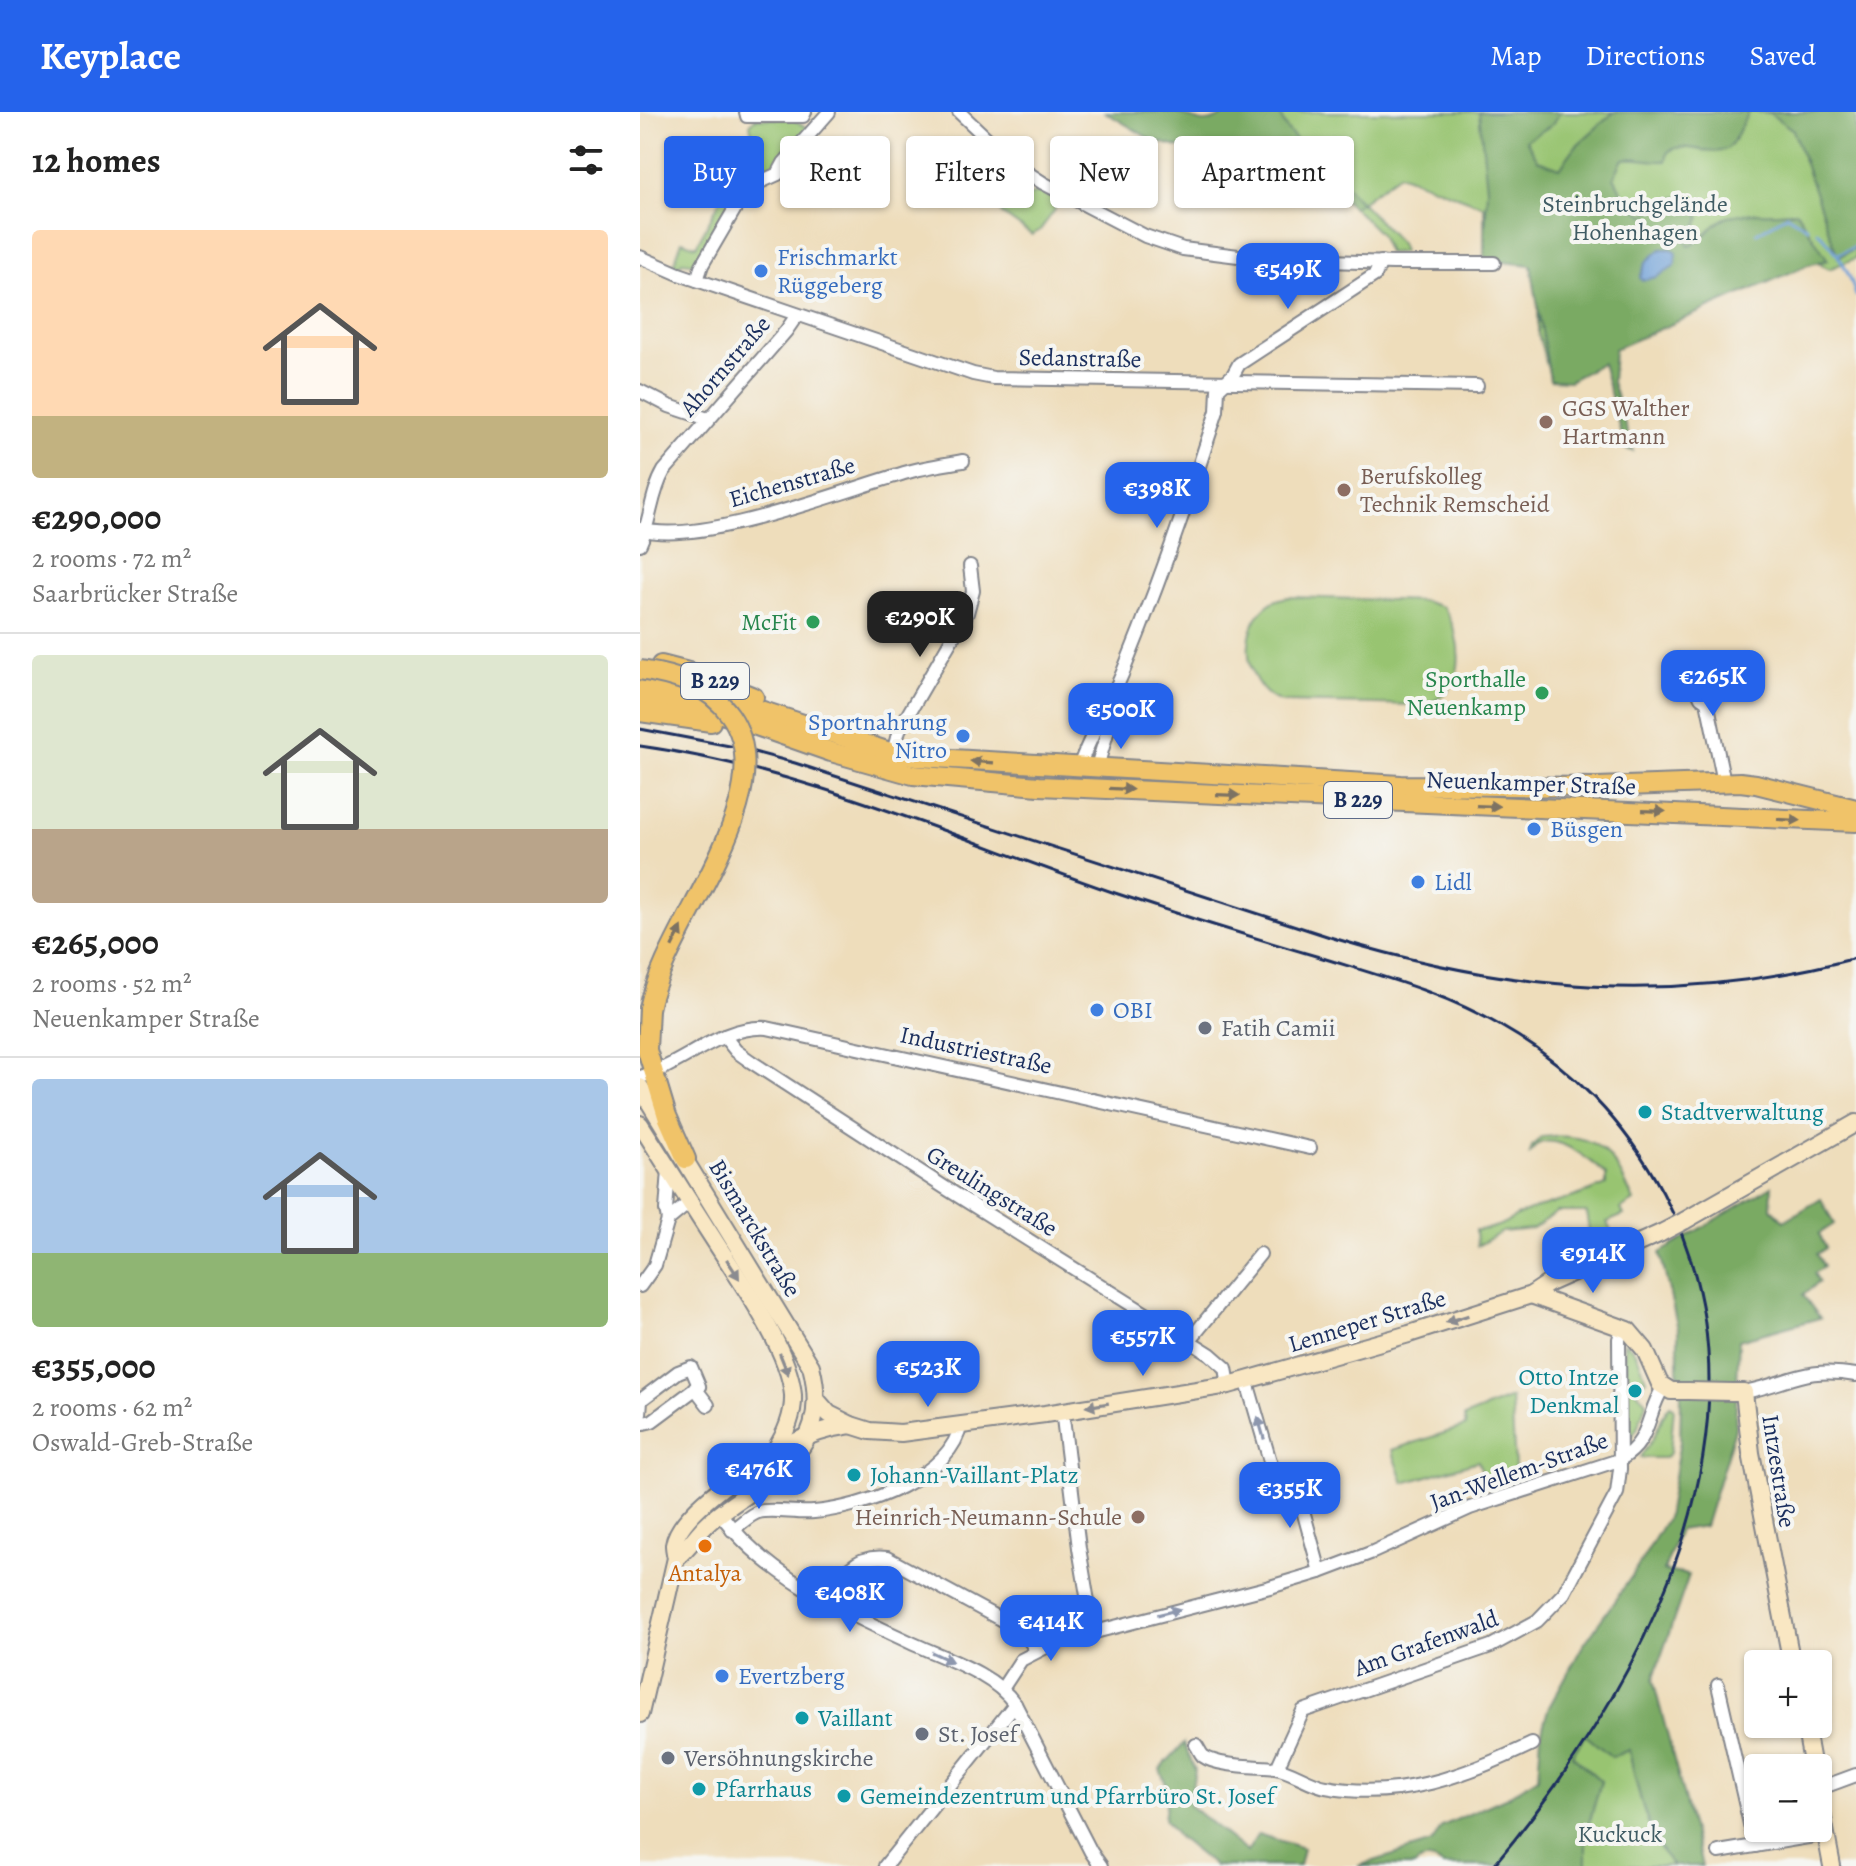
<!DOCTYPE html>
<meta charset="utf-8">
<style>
:root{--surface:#fff;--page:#f6f6f6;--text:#222;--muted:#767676;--line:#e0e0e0;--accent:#2563eb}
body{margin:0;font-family:Alegreya,serif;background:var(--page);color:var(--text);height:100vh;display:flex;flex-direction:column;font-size:30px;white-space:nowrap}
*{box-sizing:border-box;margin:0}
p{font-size:26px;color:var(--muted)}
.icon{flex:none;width:44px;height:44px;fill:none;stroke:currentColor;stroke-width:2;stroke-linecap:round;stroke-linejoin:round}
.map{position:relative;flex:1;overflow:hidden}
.drawer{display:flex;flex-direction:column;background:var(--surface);width:640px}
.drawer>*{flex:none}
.top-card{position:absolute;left:24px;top:24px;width:760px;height:72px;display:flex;gap:16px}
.buttons{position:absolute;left:1104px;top:1538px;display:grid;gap:16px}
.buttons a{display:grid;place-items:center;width:88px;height:88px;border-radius:8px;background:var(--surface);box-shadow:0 2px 6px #0004;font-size:40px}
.price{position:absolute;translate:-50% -68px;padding:0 18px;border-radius:16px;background:var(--accent);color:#fff;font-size:26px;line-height:52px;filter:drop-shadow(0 2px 4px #0008)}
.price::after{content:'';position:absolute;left:50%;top:48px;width:24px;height:18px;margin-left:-12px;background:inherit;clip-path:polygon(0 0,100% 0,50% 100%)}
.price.active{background:#222;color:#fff}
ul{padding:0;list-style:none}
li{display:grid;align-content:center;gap:16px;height:424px;padding:0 32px}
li+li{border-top:2px solid var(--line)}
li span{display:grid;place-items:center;height:248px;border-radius:8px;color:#555}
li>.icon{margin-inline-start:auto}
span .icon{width:144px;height:144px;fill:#fffc;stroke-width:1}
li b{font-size:34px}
h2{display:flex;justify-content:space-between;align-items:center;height:96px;padding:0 32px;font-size:34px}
.tag{padding:0 28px;border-radius:8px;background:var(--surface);box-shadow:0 2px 6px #0004;font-size:28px;line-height:72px}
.tag.active{background:var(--accent);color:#fff}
header{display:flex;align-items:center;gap:48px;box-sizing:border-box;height:112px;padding:0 40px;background:var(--accent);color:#fff}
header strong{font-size:38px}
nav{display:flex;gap:44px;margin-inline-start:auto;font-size:28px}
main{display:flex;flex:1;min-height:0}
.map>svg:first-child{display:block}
.green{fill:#98c471;stroke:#5a7a68;stroke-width:2}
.forest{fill:#7aaa63;stroke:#4a6c60;stroke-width:2}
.water{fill:#6c9ed7;stroke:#44669a;stroke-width:2}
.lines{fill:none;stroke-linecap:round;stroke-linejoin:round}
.stream{stroke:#6c9ed7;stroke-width:3}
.minor-casing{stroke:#84868c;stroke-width:16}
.secondary-casing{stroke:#84868c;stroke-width:20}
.primary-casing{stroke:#84868c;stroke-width:22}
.minor{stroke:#fff;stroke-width:12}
.secondary{stroke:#f9e7c3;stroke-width:16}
.primary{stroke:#f0c369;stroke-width:18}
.rail{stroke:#1b2f5e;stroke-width:3}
.secondary-bridge-casing{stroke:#84868c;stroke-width:20;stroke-linecap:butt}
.primary-bridge-casing{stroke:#84868c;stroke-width:22;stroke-linecap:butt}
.secondary-bridge{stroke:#f9e7c3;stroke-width:16}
.primary-bridge{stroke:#f0c369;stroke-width:18}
.oneway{fill:#7b7263}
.oneway2{fill:#8a8b90}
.oneway3{fill:#8d97ae}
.shop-dot{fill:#3f7fe0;stroke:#f6f6f2;stroke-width:3}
.education-dot{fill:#8d6e63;stroke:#f6f6f2;stroke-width:3}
.leisure-dot{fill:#2e9e5b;stroke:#f6f6f2;stroke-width:3}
.worship-dot{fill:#6b7280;stroke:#f6f6f2;stroke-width:3}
.culture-dot{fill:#0f9aa8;stroke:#f6f6f2;stroke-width:3}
.food-dot{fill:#e8710a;stroke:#f6f6f2;stroke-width:3}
.labels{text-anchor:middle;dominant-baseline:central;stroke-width:8;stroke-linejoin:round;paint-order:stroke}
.shield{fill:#f6f6f2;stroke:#5d6b8a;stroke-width:2}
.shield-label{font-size:22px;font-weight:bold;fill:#1b2f5e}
.park-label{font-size:24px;fill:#405c64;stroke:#f6f6f2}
.shop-label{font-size:24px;fill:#366cbe;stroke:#f6f6f2;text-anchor:start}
.street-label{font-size:24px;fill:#1b2f5e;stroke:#f6f6f2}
.education-label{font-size:24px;fill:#785e54;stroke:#f6f6f2;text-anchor:start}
.leisure-label{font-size:24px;fill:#27864d;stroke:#f6f6f2;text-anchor:end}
.worship-label{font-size:24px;fill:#5b616d;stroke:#f6f6f2;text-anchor:start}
.culture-label{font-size:24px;fill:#0d838f;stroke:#f6f6f2;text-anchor:start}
.food-label{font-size:24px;fill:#c56008;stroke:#f6f6f2}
</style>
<header>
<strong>Keyplace</strong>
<nav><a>Map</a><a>Directions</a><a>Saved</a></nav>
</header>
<main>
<section class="drawer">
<h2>12 homes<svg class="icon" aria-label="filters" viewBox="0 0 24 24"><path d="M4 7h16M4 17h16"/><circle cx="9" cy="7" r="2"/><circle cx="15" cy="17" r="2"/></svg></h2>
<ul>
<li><span style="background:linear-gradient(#ffd9b3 75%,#c2b280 0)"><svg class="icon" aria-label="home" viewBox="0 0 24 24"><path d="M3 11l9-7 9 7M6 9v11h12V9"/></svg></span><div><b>€290,000</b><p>2 rooms · 72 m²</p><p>Saarbrücker Straße</p></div></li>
<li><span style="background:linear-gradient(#dfe7d0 70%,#b9a48a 0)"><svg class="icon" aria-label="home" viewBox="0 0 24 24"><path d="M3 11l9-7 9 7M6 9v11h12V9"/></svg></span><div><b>€265,000</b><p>2 rooms · 52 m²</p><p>Neuenkamper Straße</p></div></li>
<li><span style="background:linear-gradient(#a9c7e8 70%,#8fb573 0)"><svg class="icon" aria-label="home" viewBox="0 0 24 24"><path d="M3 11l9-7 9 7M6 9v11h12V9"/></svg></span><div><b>€355,000</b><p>2 rooms · 62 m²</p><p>Oswald-Greb-Straße</p></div></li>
</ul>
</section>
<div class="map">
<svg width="1216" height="1754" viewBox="0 0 1216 1754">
<rect width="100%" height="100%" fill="#f6f6f2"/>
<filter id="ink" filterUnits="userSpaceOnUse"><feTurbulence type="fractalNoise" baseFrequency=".0125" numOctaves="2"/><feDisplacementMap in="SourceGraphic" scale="16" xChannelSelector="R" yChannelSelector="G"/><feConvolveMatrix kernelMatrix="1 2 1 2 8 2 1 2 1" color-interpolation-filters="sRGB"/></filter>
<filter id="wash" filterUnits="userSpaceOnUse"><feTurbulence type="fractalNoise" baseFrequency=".006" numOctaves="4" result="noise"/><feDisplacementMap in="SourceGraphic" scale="32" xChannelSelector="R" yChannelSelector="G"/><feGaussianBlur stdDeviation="1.8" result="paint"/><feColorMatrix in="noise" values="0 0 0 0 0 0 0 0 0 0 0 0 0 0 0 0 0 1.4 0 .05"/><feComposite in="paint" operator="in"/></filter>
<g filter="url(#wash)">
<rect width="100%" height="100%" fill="#edb"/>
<!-- green -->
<g class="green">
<path d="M627,0H1216V146L1189,157L1173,147L967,234L911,268L898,222V150L844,148V94L759,62L721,90L760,131L763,140L748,141L740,122L686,68Z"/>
<path d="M115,6L152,7L170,17L133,59L117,46L110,12Z"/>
<path d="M109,30L111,53L126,61L104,73L59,152L42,150L39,154L34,152L42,129L56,134L84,81L86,66Z"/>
<path d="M359,71L382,91L387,84L400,80L414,87L415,98L400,118L392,123L362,102L350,77Z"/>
<path d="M649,485L783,489L803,495C825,527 829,586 780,593L642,590C595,575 598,490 649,485Z"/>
<path d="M902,1025C960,1020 972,1041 994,1089L981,1097L984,1103L967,1110L974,1127L948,1139L941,1122L949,1119L946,1100H917L893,1117L862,1120L837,1134L836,1118C862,1118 872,1103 894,1097C919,1090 942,1083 966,1073V1063C953,1050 918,1021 898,1032C895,1034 893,1038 890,1041L892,1034Z"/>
<path d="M984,1230C997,1238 1002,1254 1006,1268L996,1275C996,1284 1005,1283 1006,1291L997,1317L986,1332Z"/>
<path d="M871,1286L876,1372L855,1378L851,1367L845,1368L838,1349L764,1371L752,1338L826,1314L824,1305Z"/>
<path d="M1030,1293L1034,1295L1030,1341L1025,1346H1003L1000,1345C1004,1339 1008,1334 1012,1328C1019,1317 1021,1303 1030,1293Z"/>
<path d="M944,1622L989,1638C996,1673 1008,1727 1033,1754H946V1722L961,1669L932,1643Z"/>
</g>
<!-- forest -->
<g class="forest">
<path d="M465,0C486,0 507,0 529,0C553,1 560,22 588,0H640C644,24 665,32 681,48C695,61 708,76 721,90L713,96L693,77L657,52L650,58L563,42L512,28Z"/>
<path d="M839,0H920L912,13L886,28L898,48L920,56L936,34L974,0H1109C1104,7 1094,31 1090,34C1074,50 1046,26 1028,40L1026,49C1010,50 998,45 983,47L974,65L988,92L1005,103C1020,90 1029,84 1048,85C1064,103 1064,111 1045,126L1049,134C1066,127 1073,109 1091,104C1111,98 1135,104 1156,99L1188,148L1168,153L974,237L972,270L993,339L985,337L962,251L929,269L910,268L891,153L844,148L847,76Z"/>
<path d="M1119,0H1216V136L1198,145L1153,18L1129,1Z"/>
<path d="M1132,1074L1131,1096L1144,1109L1181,1087L1194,1112L1179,1122L1186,1136L1177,1142L1184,1155L1174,1161L1179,1170L1163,1183L1180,1206L1099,1228L1095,1317L1065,1414L1039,1418L1024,1459L1049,1463L1013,1568L1062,1754H1033C1008,1727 996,1673 989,1638L972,1645L945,1623L932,1643L961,1669L946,1722V1754H803C793,1747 784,1745 774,1754H718L792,1731L802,1714L865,1686L898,1665L901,1623L908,1597L942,1535L994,1461L1027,1406L1040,1329L1041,1283L1038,1257V1217L1020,1141Z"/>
<path d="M544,1631L555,1658L549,1693L607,1740L618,1722L663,1736L659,1754H574L538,1725L524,1707L528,1678L520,1657Z"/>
</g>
<!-- water -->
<path class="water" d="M1021,137H1031L1036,140L1035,153L1017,165L1002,168L1000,166L1006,150Z"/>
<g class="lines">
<!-- stream -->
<g class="stream">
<path d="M1177,119C1196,136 1210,160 1216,184"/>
<path d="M1117,121L1147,103L1168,116"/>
<path d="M1198,142L1216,134"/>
</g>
</g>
</g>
<g filter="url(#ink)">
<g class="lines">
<!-- minor casing -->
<g class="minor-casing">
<g id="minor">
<path d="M106,0L107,4H163L165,0"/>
<path d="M319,0L374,52L403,71L505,124L543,137L622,147L753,151H854"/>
<path d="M0,145L39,162L333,262L353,266L837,274"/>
<path d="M57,168L62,153L107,76L138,62L144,51L189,0"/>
<path d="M0,279L29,294L68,307"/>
<path d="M0,417C61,435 204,378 268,360C286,355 305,352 323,349"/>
<path d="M0,432C11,408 11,381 24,359L146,219L157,203"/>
<path d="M1056,575L1061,585L1067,589L1071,584L1073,565"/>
<path d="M1067,589L1084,670"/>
<path d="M253,641L259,618L327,501L333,479L330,454"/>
<path d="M439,655C451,621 470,592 483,560C518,474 549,387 577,299L578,277L593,263L599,252L735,163L741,150"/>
<path d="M457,655L472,604L473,587"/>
<path d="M84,924L96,939L110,949L304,1075L570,1242L586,1256L589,1273"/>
<path d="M0,965C44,953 80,913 127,916L670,1036"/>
<path d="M28,1108L26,1098L29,1058"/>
<path d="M0,1174L15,1153L28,1108L50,1090"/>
<path d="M549,1229L620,1142"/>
<path d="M607,1270L634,1363L656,1373L680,1460"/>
<path d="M55,1276L68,1293"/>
<path d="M1104,1280C1151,1271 1163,1254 1216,1263"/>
<path d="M422,1298L439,1436L453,1519"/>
<path d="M0,1302L1,1288L38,1260L51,1255L59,1274L12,1309L0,1312"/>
<path d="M80,1401C126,1465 207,1501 276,1533C309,1548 354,1562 375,1592L451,1740L461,1754"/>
<path d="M92,1418C100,1413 109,1403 118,1400C132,1396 158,1402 174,1400C222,1396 310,1366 321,1312"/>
<path d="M186,1490C201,1464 213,1442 247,1446L384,1520L396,1538"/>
<path d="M1078,1573L1115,1734"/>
<path d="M362,1577L381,1548L416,1530L630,1475L680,1460L733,1440L830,1396L979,1348C1012,1330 1006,1301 1023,1276"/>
<path d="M556,1633C559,1637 560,1641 563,1644C578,1655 617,1654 635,1656C651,1658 669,1672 686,1675C760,1689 827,1663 892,1632"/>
<path d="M637,1656L663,1599L851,1534L897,1509L924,1481L977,1381L980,1357L979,1227L983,1215"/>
<path d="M1178,1677L1216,1663"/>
<path d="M1079,1740L1186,1722"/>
<path d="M245,1754L375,1592"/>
</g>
</g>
<!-- secondary casing -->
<g class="secondary-casing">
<g id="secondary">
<path d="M0,975L171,1254C194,1342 130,1362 74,1406C59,1417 51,1434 36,1446"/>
<path d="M0,1012C25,1051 50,1091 76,1131C101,1170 149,1237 153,1283C154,1304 145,1323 134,1340"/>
<path d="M1044,1109L1216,1011"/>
<path d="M891,1183L988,1218L1005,1238L1020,1272L1031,1279H1048"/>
<path d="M1092,1280H1104L1111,1341L1152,1552"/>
<path d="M176,1287L189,1302L211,1313L230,1319L261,1321L405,1302L589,1273L769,1222L891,1183L909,1171L1021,1121"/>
<path d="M0,1602L36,1446C35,1441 34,1437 34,1433C38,1399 121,1346 151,1332C170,1322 189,1316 211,1313"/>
<path d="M1165,1612L1173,1656"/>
<path d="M1178,1680L1192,1754"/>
</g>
</g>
<!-- primary casing -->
<g class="primary-casing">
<g id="primary">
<path d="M21,553L56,562L114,585"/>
<path d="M0,572L83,586L253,641L278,645L761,673L957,675L1100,670L1116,672L1216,697"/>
<path d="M0,586L82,602L191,640L273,663L399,674L1216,710"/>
<path d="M0,600L71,610"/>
<path d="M9,897L7,938L27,1004L46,1047"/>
</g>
</g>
<!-- minor -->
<use href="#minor" class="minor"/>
<!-- secondary -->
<use href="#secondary" class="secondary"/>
<!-- primary -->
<use href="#primary" class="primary"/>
<!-- rail -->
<g class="rail">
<path d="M0,617L95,635L155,651L693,826C872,880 1033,894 1216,846"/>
<path d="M0,634C165,657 321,728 478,782C543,804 610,825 676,844C740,864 803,880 861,914C930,953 986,1011 1023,1081C1144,1313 1004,1573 853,1754"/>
</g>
<!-- secondary-bridge casing -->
<g class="secondary-bridge-casing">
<g id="secondary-bridge">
<path d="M1021,1121L1044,1109"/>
<path d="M1048,1279L1092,1280"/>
</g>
</g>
<!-- primary-bridge casing -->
<g class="primary-bridge-casing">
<path id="primary-bridge" d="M0,558C34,563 69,573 90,603C146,683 25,813 9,897"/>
</g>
<!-- secondary-bridge -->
<use href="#secondary-bridge" class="secondary-bridge"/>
<!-- primary-bridge -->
<use href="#primary-bridge" class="primary-bridge"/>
</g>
<!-- one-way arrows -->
<defs><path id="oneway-solid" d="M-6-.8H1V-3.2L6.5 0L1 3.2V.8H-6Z" transform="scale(2)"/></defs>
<g class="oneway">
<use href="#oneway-solid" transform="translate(342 650) rotate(-176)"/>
<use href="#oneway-solid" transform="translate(481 677) rotate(3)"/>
<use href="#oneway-solid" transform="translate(588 683) rotate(2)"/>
<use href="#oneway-solid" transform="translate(848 694) rotate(2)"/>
<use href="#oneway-solid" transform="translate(1014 699) rotate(2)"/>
<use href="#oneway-solid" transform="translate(1149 708) rotate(3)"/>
<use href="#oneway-solid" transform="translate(37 825) rotate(-64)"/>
</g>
<g class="oneway2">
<use href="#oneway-solid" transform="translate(93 1157) rotate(57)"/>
<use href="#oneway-solid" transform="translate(817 1207) rotate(162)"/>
<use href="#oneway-solid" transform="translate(144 1252) rotate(68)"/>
<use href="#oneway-solid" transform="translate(457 1293) rotate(171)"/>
</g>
<g class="oneway3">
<use href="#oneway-solid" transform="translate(621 1316) rotate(-106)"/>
<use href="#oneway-solid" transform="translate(529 1500) rotate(-14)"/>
<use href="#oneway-solid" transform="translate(302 1545) rotate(25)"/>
</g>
</g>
<!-- markers -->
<g class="shop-dot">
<circle cx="121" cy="159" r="8"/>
<circle cx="323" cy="624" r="8"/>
<circle cx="894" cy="717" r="8"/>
<circle cx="778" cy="770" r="8"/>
<circle cx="457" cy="898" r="8"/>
<circle cx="82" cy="1564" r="8"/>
</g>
<g class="education-dot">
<circle cx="906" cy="310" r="8"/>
<circle cx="704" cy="378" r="8"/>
<circle cx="498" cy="1405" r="8"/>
</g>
<g class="leisure-dot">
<circle cx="173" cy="510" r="8"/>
<circle cx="902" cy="581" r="8"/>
</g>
<g class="worship-dot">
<circle cx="565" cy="916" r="8"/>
<circle cx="282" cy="1622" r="8"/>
<circle cx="28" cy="1646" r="8"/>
</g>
<g class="culture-dot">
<circle cx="1005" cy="1000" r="8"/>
<circle cx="995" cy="1279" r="8"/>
<circle cx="214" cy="1363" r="8"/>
<circle cx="162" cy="1606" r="8"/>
<circle cx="59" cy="1677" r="8"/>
<circle cx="204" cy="1684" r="8"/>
</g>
<circle class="food-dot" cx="65" cy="1434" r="8"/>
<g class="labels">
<!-- shield labels -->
<g class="shield">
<rect x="41" y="551" width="68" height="36" rx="6"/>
<rect x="684" y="670" width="68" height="36" rx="6"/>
</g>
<g class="shield-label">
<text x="75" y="569">B 229</text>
<text x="718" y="688">B 229</text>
</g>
<!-- park labels -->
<g class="park-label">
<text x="995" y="92">Steinbruchgelände<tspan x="995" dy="28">Hohenhagen</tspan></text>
<text x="980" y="1722">Kuckuck</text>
</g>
<!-- shop labels -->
<g class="shop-label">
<text x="137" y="145">Frischmarkt<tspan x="137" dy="28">Rüggeberg</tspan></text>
<text x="307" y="610" text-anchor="end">Sportnahrung<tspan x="307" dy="28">Nitro</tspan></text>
<text x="910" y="717">Büsgen</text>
<text x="794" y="770">Lidl</text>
<text x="473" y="898">OBI</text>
<text x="98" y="1564">Evertzberg</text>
</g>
<!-- street labels -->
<g class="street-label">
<text transform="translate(440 246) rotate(1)">Sedanstraße</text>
<text transform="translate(85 254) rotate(-49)">Ahornstraße</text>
<text transform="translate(152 370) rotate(-16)">Eichenstraße</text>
<text transform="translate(891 671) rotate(2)">Neuenkamper Straße</text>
<text transform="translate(336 938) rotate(12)">Industriestraße</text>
<text transform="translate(352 1079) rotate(32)">Greulingstraße</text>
<text transform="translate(115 1116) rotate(59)">Bismarckstraße</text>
<text transform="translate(727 1209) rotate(-17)">Lenneper Straße</text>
<text transform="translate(879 1359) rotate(-20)">Jan-Wellem-Straße</text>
<text transform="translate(1139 1359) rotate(81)">Intzestraße</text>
<text transform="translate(786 1531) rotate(-20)">Am Grafenwald</text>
</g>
<!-- education labels -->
<g class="education-label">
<text x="922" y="296">GGS Walther<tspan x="922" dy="28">Hartmann</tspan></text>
<text x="720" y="364">Berufskolleg<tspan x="720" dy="28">Technik Remscheid</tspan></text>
<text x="482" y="1405" text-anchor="end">Heinrich-Neumann-Schule</text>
</g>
<!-- leisure labels -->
<g class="leisure-label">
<text x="157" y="510">McFit</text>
<text x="886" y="567">Sporthalle<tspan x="886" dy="28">Neuenkamp</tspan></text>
</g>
<!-- worship labels -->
<g class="worship-label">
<text x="581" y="916">Fatih Camii</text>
<text x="298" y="1622">St. Josef</text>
<text x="44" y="1646">Versöhnungskirche</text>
</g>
<!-- culture labels -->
<g class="culture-label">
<text x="1021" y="1000">Stadtverwaltung</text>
<text x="979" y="1265" text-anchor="end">Otto Intze<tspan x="979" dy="28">Denkmal</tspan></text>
<text x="230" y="1363">Johann-Vaillant-Platz</text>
<text x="178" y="1606">Vaillant</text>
<text x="75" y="1677">Pfarrhaus</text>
<text x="220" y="1684">Gemeindezentrum und Pfarrbüro St. Josef</text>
</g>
<!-- food labels -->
<g class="food-label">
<text x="65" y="1461">Antalya</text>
</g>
</g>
</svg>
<div class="buttons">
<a>+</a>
<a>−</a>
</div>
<b class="price" style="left:648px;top:199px">€549K</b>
<b class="price" style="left:517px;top:418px">€398K</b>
<b class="price active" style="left:280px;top:547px">€290K</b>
<b class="price" style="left:1073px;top:606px">€265K</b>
<b class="price" style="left:481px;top:639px">€500K</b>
<b class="price" style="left:953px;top:1183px">€914K</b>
<b class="price" style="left:503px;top:1266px">€557K</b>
<b class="price" style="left:288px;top:1297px">€523K</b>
<b class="price" style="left:119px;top:1399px">€476K</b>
<b class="price" style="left:650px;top:1418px">€355K</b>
<b class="price" style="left:210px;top:1522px">€408K</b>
<b class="price" style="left:411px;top:1551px">€414K</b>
<div class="top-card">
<a class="tag active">Buy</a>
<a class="tag">Rent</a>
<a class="tag">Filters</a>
<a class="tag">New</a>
<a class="tag">Apartment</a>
</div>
</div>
</main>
